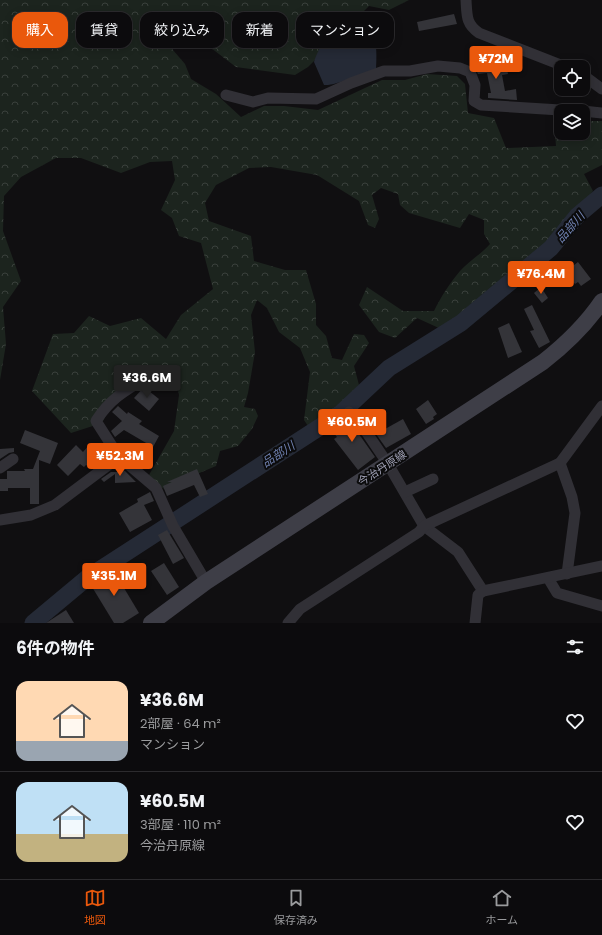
<!DOCTYPE html>
<html lang="ja">
<meta charset="utf-8">
<style>
:root{--surface:#0c0b0d;--page:#151416;--text:#f1f3f6;--muted:#9a9b9d;--line:#2c2b2e;--accent:#ea580c}
body{margin:0;font-family:Poppins,"Noto Sans JP",sans-serif;background:var(--page);color:var(--text);height:100vh;display:flex;flex-direction:column;font-size:15px;white-space:nowrap}
*{box-sizing:border-box;margin:0}
p{font-size:13px;color:var(--muted)}
.icon{flex:none;width:22px;height:22px;fill:none;stroke:currentColor;stroke-width:2;stroke-linecap:round;stroke-linejoin:round}
.map{position:relative;height:623px;overflow:hidden}
.sheet{display:flex;flex-direction:column;background:var(--surface);flex:1}
.sheet>*{flex:none}
.banner{position:absolute;left:12px;top:12px;width:400px;height:36px;display:flex;gap:8px}
.controls{position:absolute;left:554px;top:60px;display:grid;gap:8px}
.controls a{display:grid;place-items:center;width:36px;height:36px;border-radius:8px;background:var(--surface);box-shadow:0 2px 10px #0003,0 0 0 1px var(--line);font-size:20px}
.price{position:absolute;translate:-50% -34px;padding:0 9px;border-radius:4px;background:var(--accent);color:#fff;font-size:13px;line-height:26px;filter:drop-shadow(0 1px 2px #0008)}
.price::after{content:'';position:absolute;left:50%;top:24px;width:12px;height:9px;margin-left:-6px;background:inherit;clip-path:polygon(0 0,100% 0,50% 100%)}
.price.selected{background:#222;color:#fff}
ul{padding:0;list-style:none}
li{display:flex;align-items:center;gap:12px;height:100px;padding:0 16px}
li+li{border-top:1px solid var(--line)}
li span{display:grid;place-items:center;flex:none;width:112px;height:80px;border-radius:12px;color:#555}
li>.icon{margin-inline-start:auto}
span .icon{width:48px;height:48px;fill:#fffc;stroke-width:1}
li b{font-size:17px}
h2{display:flex;justify-content:space-between;align-items:center;height:48px;padding:0 16px;font-size:17px}
.pill{padding:0 14px;border-radius:12px;background:var(--surface);box-shadow:0 2px 10px #0003,0 0 0 1px var(--line);font-size:14px;line-height:36px}
.pill.selected{background:var(--accent);color:#fff}
.dock{display:flex;justify-content:space-around;align-items:center;height:56px;border-top:1px solid var(--line);background:var(--surface);font-size:11px;color:var(--muted)}
.dock a{display:grid;justify-items:center;gap:2px}
.dock .selected{color:var(--accent)}
.map>svg:first-child{display:block}
.forest{fill:url(#forest-crowns)}
.water{fill:#252a36}
.lines{fill:none;stroke-linecap:round;stroke-linejoin:round}
.river{stroke:#252a36;stroke-width:17}
.building{fill:#343439}
.street{stroke:#313036;stroke-width:11}
.secondary{stroke:#3e3e47;stroke-width:16}
.labels{text-anchor:middle;dominant-baseline:central;stroke-width:4;stroke-linejoin:round;paint-order:stroke}
.street-label{font-size:11px;fill:#9fa0b4;stroke:#0b0b0c}
.water-label{font-size:12px;font-style:italic;fill:#7183b3;stroke:#0b0b0c}
</style>
<div class="map">
<svg width="602" height="623" viewBox="0 0 602 623">
<defs>
<pattern id="forest-crowns" width="20" height="18" patternUnits="userSpaceOnUse"><rect width="20" height="18" fill="#1c241e"/><path d="M2 6a3 3 0 1 1 6 0M12 15a3 3 0 1 1 6 0" fill="none" stroke="#3a403c"/></pattern>
</defs>
<rect width="100%" height="100%" fill="#100f11"/>
<!-- forest -->
<path class="forest" d="M0,0H409L389,10L369,6L308,67L295,75L236,67L165,13L149,22L185,64L191,79L216,94L241,117L264,106H284L318,110L382,80H405L427,74L457,76L465,84L468,113L494,118L506,148L556,146L554,121H561V133H583V121H602V165L584,174L593,191L555,237L460,317L441,329L417,318L395,338L379,332L359,305L367,287L403,311H434C441,297 449,284 460,271C468,262 481,254 490,244L484,234V220L469,214L460,228L409,213L400,205L398,194L381,188L372,195L379,219L375,228L368,225L359,201L317,175L271,167L249,168L216,185L205,203L209,221L251,236L254,261L285,270H306L316,304V325L326,336L332,358L342,360L354,334L364,335L369,343L354,366L359,385L338,411L310,429L304,420L310,372L300,348L279,332L267,308L257,300L251,315L255,352L248,393L244,407L255,409L258,416L252,429L238,446L220,451L216,466L185,479L171,493L161,487L149,475L174,431L179,395L176,380L165,371L150,374L120,387L102,423L71,433L32,391L53,334L74,333L89,316L110,326L141,318L166,339L181,315L213,289L201,243L179,236L172,218L161,210L175,180L172,161L150,162L121,173L81,158H56L21,177L4,196L3,231L21,281L3,307L6,344L0,380Z"/>
<!-- water -->
<path class="water" d="M360,16C378,26 377,52 376,70C361,73 337,86 324,85L314,62C320,42 339,19 360,16Z"/>
<g class="lines">
<!-- river -->
<path class="river" d="M33,623L87,578L340,414L389,368L461,323L551,248L577,216L602,195"/>
</g>
<!-- building -->
<g class="building">
<path d="M454,14L457,24L419,31L417,22Z"/>
<path d="M497,60L498,66L506,64L508,74L502,75L505,91L516,89L517,100L488,98V93H491L487,73L478,74L475,67L472,65Z"/>
<path d="M578,262L591,279L581,286L578,282L575,284L565,272Z"/>
<path d="M541,287L548,298L542,303L534,293Z"/>
<path d="M532,305L550,342L539,348L530,331L534,330L524,309Z"/>
<path d="M509,323L522,352L508,358L498,328Z"/>
<path d="M144,387L159,399L149,411L134,398Z"/>
<path d="M428,400L437,414L433,417L434,419L426,424L416,409Z"/>
<path d="M118,406L127,414L128,412L142,421L139,424L159,436L153,447L124,430L115,437L111,431L122,421L112,412Z"/>
<path d="M343,416L361,437L375,457L358,470L334,439L337,437L329,427Z"/>
<path d="M403,419L411,434L386,448L376,434Z"/>
<path d="M25,430L58,443L50,464L39,460V504H30V488H8V491H0V479H7V471H25L24,469H33L40,451L20,443Z"/>
<path d="M91,443L100,452L98,455L102,459L91,469L86,465L84,467L80,464L68,476L57,465L76,445L83,452Z"/>
<path d="M14,448V452L9,453L0,459V449Z"/>
<path d="M119,469L125,471L136,482L115,483V474L104,482L101,479L111,472H119Z"/>
<path d="M197,469L208,494L200,497L194,485L167,496L163,486L172,482H167Z"/>
<path d="M150,492L154,501L144,505L152,520L130,532L119,513L138,502L137,499Z"/>
<path d="M167,530L184,558L173,564L158,535Z"/>
<path d="M164,563L179,587L167,595L151,571Z"/>
<path d="M112,568L139,613L123,623H114L89,582Z"/>
<path d="M66,610L74,623H46Z"/>
</g>
<g class="lines">
<!-- street -->
<g class="street">
<path d="M466,0C467,16 466,24 479,33L566,67"/>
<path d="M583,75L602,89"/>
<path d="M226,95L253,102L268,98L316,99L351,83L384,71H410L438,66L460,68L470,72L475,85L474,101L481,105L576,111"/>
<path d="M583,111L602,113"/>
<path d="M349,412L367,433L388,464L424,526L458,552L483,591"/>
<path d="M115,460L112,446L96,421C109,400 124,391 146,378"/>
<path d="M560,463L572,497L575,513L567,574"/>
<path d="M0,468L13,459"/>
<path d="M405,492L433,479"/>
<path d="M0,520L31,515L55,505L115,460L129,465L156,488L173,526L206,582"/>
<path d="M548,578L557,593L602,606"/>
<path d="M288,623L300,609L419,532L424,526L560,463L602,406"/>
<path d="M475,623L478,595L483,591L602,566"/>
</g>
<!-- secondary -->
<path class="secondary" d="M151,623L206,582L543,362C566,344 585,326 602,301"/>
</g>
<g class="labels">
<!-- street labels -->
<g class="street-label">
<text transform="translate(382 468) rotate(-33)">今治丹原線</text>
</g>
<!-- water labels -->
<g class="water-label">
<text transform="translate(570 227) rotate(-48)">品部川</text>
<text transform="translate(278 454) rotate(-33)">品部川</text>
</g>
</g>
</svg>
<div class="controls">
<a><svg class="icon" aria-label="locate" viewBox="0 0 24 24"><circle cx="12" cy="12" r="6"/><path d="M12 2v4M12 18v4M2 12h4M18 12h4"/></svg></a>
<a><svg class="icon" aria-label="layers" viewBox="0 0 24 24"><path d="M12 4l9 5-9 5-9-5zM3 14l9 5 9-5"/></svg></a>
</div>
<b class="price" style="left:496px;top:80px">¥72M</b>
<b class="price" style="left:541px;top:295px">¥76.4M</b>
<b class="price selected" style="left:147px;top:399px">¥36.6M</b>
<b class="price" style="left:352px;top:443px">¥60.5M</b>
<b class="price" style="left:120px;top:477px">¥52.3M</b>
<b class="price" style="left:114px;top:597px">¥35.1M</b>
<div class="banner">
<a class="pill selected">購入</a>
<a class="pill">賃貸</a>
<a class="pill">絞り込み</a>
<a class="pill">新着</a>
<a class="pill">マンション</a>
</div>
</div>
<section class="sheet">
<h2>6件の物件<svg class="icon" aria-label="filters" viewBox="0 0 24 24"><path d="M4 7h16M4 17h16"/><circle cx="9" cy="7" r="2"/><circle cx="15" cy="17" r="2"/></svg></h2>
<ul>
<li><span style="background:linear-gradient(#ffd9b3 75%,#9aa5b1 0)"><svg class="icon" aria-label="home" viewBox="0 0 24 24"><path d="M3 11l9-7 9 7M6 9v11h12V9"/></svg></span><div><b>¥36.6M</b><p>2部屋 · 64 m²</p><p>マンション</p></div><svg class="icon" aria-label="heart" viewBox="0 0 24 24"><path d="M12 20l-8-8c-3-5 5-10 8-4 3-6 11-1 8 4z"/></svg></li>
<li><span style="background:linear-gradient(#bfe0f5 65%,#c2b280 0)"><svg class="icon" aria-label="home" viewBox="0 0 24 24"><path d="M3 11l9-7 9 7M6 9v11h12V9"/></svg></span><div><b>¥60.5M</b><p>3部屋 · 110 m²</p><p>今治丹原線</p></div><svg class="icon" aria-label="heart" viewBox="0 0 24 24"><path d="M12 20l-8-8c-3-5 5-10 8-4 3-6 11-1 8 4z"/></svg></li>
</ul>
</section>
<nav class="dock">
<a class="selected"><svg class="icon" aria-label="map" viewBox="0 0 24 24"><path d="M3 6l6-2 6 2 6-2v14l-6 2-6-2-6 2zM9 4v14M15 6v14"/></svg>地図</a>
<a><svg class="icon" aria-label="saved" viewBox="0 0 24 24"><path d="M7 4h10v16l-5-4-5 4z"/></svg>保存済み</a>
<a><svg class="icon" aria-label="home" viewBox="0 0 24 24"><path d="M3 11l9-7 9 7M6 9v11h12V9"/></svg>ホーム</a>
</nav>
